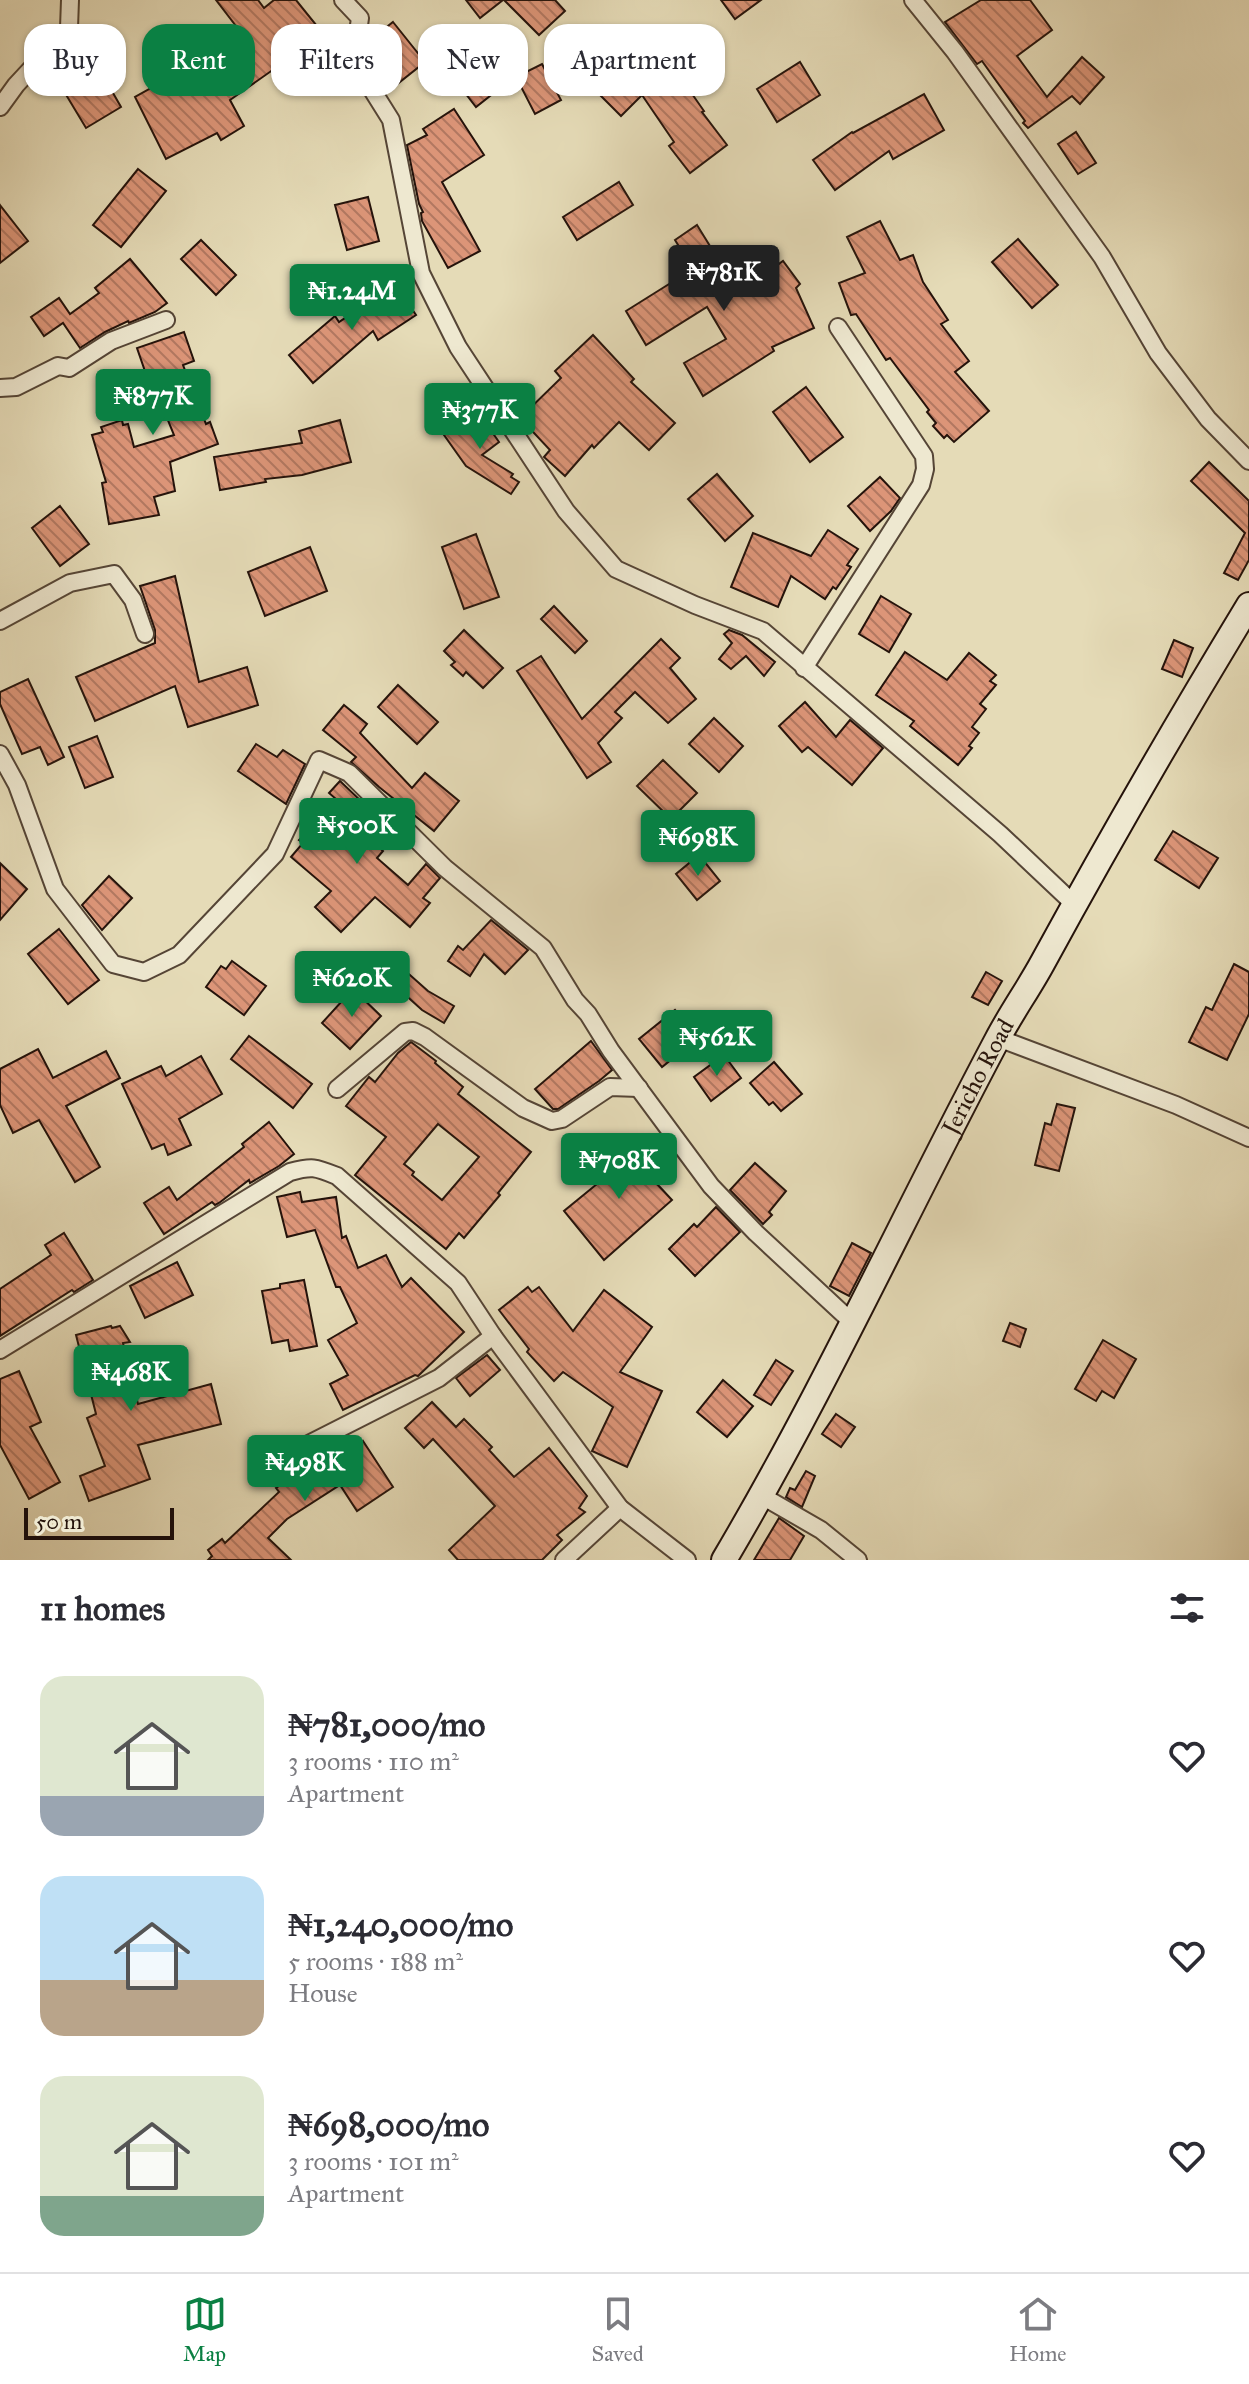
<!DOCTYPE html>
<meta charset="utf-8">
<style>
:root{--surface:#fff;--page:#f2f2f3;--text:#2b2b33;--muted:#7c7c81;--line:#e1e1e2;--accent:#0b8043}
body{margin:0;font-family:"IM FELL Great Primer",serif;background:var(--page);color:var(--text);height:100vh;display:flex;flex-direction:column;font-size:30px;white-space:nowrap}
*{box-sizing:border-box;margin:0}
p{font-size:26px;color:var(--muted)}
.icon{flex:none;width:44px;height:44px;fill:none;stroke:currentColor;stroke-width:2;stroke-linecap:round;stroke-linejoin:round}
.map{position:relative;height:1560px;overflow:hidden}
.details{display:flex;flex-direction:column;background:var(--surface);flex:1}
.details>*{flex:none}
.hud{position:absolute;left:24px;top:24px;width:800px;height:72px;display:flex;gap:16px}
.scale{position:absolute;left:24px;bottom:20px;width:150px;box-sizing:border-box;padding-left:8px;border:4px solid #25130b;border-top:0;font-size:22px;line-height:28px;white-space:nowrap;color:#25130b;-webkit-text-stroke:6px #eee8d0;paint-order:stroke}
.price{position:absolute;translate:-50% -68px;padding:0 18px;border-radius:8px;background:var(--accent);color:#fff;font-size:26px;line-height:52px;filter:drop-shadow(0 2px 4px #0008)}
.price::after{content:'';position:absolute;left:50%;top:48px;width:24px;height:18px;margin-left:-12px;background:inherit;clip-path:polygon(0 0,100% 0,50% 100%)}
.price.active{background:#222;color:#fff}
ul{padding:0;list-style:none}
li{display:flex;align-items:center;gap:24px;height:200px;padding:0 40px}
li span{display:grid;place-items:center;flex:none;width:224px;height:160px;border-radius:24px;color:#555}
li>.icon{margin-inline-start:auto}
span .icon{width:96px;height:96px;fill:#fffc;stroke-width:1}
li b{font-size:34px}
h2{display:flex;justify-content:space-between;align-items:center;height:96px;padding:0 40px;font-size:34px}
.chip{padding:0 28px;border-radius:24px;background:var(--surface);box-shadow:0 2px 6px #0004;font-size:28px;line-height:72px}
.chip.active{background:var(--accent);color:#fff}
.menu{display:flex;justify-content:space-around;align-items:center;height:112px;border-top:2px solid var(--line);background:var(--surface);font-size:22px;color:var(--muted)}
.menu a{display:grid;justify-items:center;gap:4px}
.menu .active{color:var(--accent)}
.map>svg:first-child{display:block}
.building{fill:url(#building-back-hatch);stroke:#25130b;stroke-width:2;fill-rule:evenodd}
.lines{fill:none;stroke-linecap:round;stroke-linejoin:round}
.street-casing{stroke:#554536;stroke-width:20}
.secondary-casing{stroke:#25130b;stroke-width:28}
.street{stroke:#eee8d0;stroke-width:16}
.secondary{stroke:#eee8d0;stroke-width:24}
.labels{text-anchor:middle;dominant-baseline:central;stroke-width:8;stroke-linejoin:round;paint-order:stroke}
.street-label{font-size:24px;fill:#25130b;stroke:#eee8d0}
</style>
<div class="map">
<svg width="1249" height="1560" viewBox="0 0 1249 1560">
<defs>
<pattern id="building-back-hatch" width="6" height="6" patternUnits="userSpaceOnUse" patternTransform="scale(2)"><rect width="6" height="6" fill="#dc9578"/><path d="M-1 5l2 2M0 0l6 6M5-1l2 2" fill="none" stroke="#b27861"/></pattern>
</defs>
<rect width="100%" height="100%" fill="#e5dbb7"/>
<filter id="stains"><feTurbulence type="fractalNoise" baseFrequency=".0025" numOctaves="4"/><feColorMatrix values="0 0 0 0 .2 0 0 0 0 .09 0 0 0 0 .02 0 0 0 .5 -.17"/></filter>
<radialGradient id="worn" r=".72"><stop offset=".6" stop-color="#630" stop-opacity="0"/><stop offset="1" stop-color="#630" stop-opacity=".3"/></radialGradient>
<!-- building -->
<g class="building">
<path d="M216,0H258L264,8L274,0H296L333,46L297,78L284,62L230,100L244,126L221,140L217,133L166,159L135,97L212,54L209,51L239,30Z"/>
<path d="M466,0H503L480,18Z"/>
<path d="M504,0H555L565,11L539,35Z"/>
<path d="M721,0H761L735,19Z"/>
<path d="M981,0H1030L1052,30L1017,56L1047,97L1082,57L1104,77L1080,104L1072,96L1028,128L1023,123L1025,121L982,61L977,64L945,22Z"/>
<path d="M393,22L425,62L391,89L366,58L368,42Z"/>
<path d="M666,35L687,62L676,71L704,111L702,112L727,145L690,173L669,146L674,142L642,95L621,116L576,71L600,46L624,70Z"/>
<path d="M476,57L500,88L476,107L452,76Z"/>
<path d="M84,60L94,76L101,72L121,107L86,128L56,78Z"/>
<path d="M800,62L820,95L777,122L757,89Z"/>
<path d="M542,64L561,100L535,114L516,77Z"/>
<path d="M924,94L944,130L893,159L889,151L835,190L813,160L852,132L853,133Z"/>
<path d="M454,109L484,155L442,182L480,251L448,268L422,221L421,213L423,212L419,204L407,145L427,135L423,129Z"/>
<path d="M1076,132L1096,163L1078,174L1058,144Z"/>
<path d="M138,169L166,191L121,247L93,225Z"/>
<path d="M619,182L633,205L577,240L563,217Z"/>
<path d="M368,197L379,241L347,250L335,205Z"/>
<path d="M0,205L28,241L0,263Z"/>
<path d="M880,221L900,260L913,255L923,282L948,320L941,324L969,361L955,372L989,411L954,442L947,435L944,438L933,426L936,423L927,412L929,410L890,358L886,360L856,314L851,315L839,283L865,273L847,237Z"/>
<path d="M697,225L739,293L783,261L800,284L796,288L814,328L772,347L774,351L703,396L684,363L726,339L707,307L646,345L626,311L693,269L675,240Z"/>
<path d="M1018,239L1058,285L1032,308L992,262Z"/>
<path d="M201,240L236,275L216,295L181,259Z"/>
<path d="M130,259L167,303L155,312L129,323L128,321L105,332L80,348L63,323L44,336L31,317L59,298L70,314L99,293L95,288Z"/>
<path d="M395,284L416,315L378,340L373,331L313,383L289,355L335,316L339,322Z"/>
<path d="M184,332L194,361L183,365L206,424L210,422L218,444L170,462L175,491L154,497L159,515L109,524L102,483L106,482L92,435L103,432L101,427L122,420L123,425L128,424L134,447L174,435L150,376L147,377L137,348Z"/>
<path d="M593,335L634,379L631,382L675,423L649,450L619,422L594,448L592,445L565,476L544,457L550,450L520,418L561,378L555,371Z"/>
<path d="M806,387L843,437L810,462L773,412Z"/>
<path d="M478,412L499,442L482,455L513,474L511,477L519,482L511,494L466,466L444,435Z"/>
<path d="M340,420L351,462L302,475L265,479L266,482L220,490L214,457L302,443L299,431Z"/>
<path d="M1209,462L1249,501V560L1238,580L1224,573L1245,533L1191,481Z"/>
<path d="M717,474L753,516L725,541L688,499Z"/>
<path d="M880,477L900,498L891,511L870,531L848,506Z"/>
<path d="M60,506L89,544L60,566L32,528Z"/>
<path d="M828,530L858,549L847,565L851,567L836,589L833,587L825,599L791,576L778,607L731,587L753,533L811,556Z"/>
<path d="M476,534L499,597L464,609L442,547Z"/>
<path d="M310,547L327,591L265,616L248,572Z"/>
<path d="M175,576L199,682L247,667L258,705L188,727L175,686L95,721L76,677L155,643V630L140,586Z"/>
<path d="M881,596L911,614L889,652L859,634Z"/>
<path d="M554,606L587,641L575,653L541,619Z"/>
<path d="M464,630L503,668L483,688L466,672L463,676L451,665L455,662L444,651Z"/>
<path d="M729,630L742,635L775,662L764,676L746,656L731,669L719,659L732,643L724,634Z"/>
<path d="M661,639L680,658L670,668L696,699L668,723L635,692L615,712L622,718L598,743L611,762L587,778L517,671L541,656L582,719Z"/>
<path d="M1174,640L1193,648L1182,677L1162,669Z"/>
<path d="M905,652L947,680L969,653L996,675L990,681L996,685L980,704L986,709L972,727L979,733L969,746L972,748L958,765L910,726L914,721L876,695Z"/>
<path d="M28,679L64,757L48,765L40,747L22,754L0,704V692Z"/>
<path d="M398,685L438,722L417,744L378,707Z"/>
<path d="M805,702L836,737L850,720L883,748L852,785L808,747L802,752L779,726Z"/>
<path d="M344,705L367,724L360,733L412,788L425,773L459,801L434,831L379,787L351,762L356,757L323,730Z"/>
<path d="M714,718L743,746L719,772L689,744Z"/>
<path d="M97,736L113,777L85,788L69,747Z"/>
<path d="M256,744L277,757L283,750L305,764L286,804L238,771Z"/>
<path d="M663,760L697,793L671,819L637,786Z"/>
<path d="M340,781L363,803L358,808L373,822L364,833L383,851L377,858L408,885L426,864L440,878L423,898L430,903L410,927L375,897L341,932L315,907L331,891L291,857L303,843L299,840L336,799L329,793Z"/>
<path d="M1173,831L1218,858L1199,888L1155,860Z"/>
<path d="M699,855L720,881L697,900L676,874Z"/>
<path d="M0,863L27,889L0,920Z"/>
<path d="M109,876L132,898L102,930L82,905Z"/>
<path d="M491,920L528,950L505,974L484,954L470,976L448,961L458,946L463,950Z"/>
<path d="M59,929L99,980L68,1004L28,954Z"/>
<path d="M393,960L428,991L454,1006L444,1023L422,1010L381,973Z"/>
<path d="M232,961L266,986L244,1015L206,987L221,966L226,969Z"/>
<path d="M1234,964L1249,972V1014L1227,1060L1189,1042L1206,1007L1212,1010Z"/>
<path d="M986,972L1002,981L988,1005L972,997Z"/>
<path d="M353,989L381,1016L350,1049L322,1023Z"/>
<path d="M675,1010L698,1038L662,1067L639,1039Z"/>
<path d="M249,1036L312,1084L293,1108L231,1059Z"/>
<path d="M591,1041L612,1070L599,1081L558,1109H553L535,1089Z"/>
<path d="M411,1042L436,1061L435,1063L463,1087L458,1094L531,1152L498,1193L500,1195L464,1238L459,1233L446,1249L355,1175L386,1137L346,1106L369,1077L375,1082L398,1053ZM438,1124L479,1157L442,1200L412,1175L414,1172L404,1164Z"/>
<path d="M38,1049L53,1078L106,1051L120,1078L66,1106L100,1167L75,1182L39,1120L13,1133L0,1105V1069Z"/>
<path d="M724,1055L741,1078L711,1101L694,1077Z"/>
<path d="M201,1056L222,1094L179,1119L191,1145L168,1155L164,1144L152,1149L122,1084L161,1066L166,1076Z"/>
<path d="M774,1062L802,1094L781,1111L773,1102L769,1105L750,1083Z"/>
<path d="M1057,1104L1075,1108L1059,1171L1035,1165L1045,1123L1051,1125Z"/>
<path d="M269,1122L294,1154L279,1166L250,1183L249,1180L219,1203L215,1205L212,1202L164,1234L144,1203L169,1187L177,1200L244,1147L242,1144Z"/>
<path d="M621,1141L646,1169L655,1160L668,1176L658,1185L672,1200L604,1260L564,1211L608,1175L597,1163Z"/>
<path d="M755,1163L786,1191L769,1212L772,1215L763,1224L730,1190Z"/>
<path d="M300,1192L302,1202L336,1197L342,1238L346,1236L358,1268L386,1255L402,1287L411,1278L464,1332L418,1376L415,1375L343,1410L330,1384L348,1375L328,1340L357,1323L340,1287H336L315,1230L287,1237L277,1197Z"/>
<path d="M716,1207L740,1232L695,1276L669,1249L694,1224L697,1227Z"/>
<path d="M64,1233L93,1280L74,1292L72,1290L0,1336V1289L51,1255L45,1245Z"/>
<path d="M852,1243L871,1253L849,1296L830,1286Z"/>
<path d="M177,1262L193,1295L145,1318L130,1286Z"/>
<path d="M304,1280L317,1346L290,1351L288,1340L272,1343L262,1291L280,1288V1284Z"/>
<path d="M528,1287L532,1292L539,1287L573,1331L604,1290L652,1327L620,1372L662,1391L627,1467L592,1451L613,1407L563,1372L554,1381L527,1352L529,1349L499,1310Z"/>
<path d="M1010,1323L1026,1329L1020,1347L1003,1341Z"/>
<path d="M111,1326L112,1328L120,1326L130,1342L123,1343L138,1404L211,1384L221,1424L138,1445L150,1479L89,1501L80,1476L105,1466L87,1418L96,1414L76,1335Z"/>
<path d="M1103,1340L1136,1359L1114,1398L1102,1391L1096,1401L1075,1389Z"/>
<path d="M487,1355L500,1370L470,1396L456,1378Z"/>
<path d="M776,1360L793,1371L771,1405L754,1395Z"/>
<path d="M19,1371L41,1422L30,1427L60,1482L29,1499L0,1445V1379Z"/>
<path d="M723,1380L753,1406L727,1437L697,1412Z"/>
<path d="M432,1402L456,1427L464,1419L492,1447L489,1450L514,1477L549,1448L587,1496L579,1508L585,1512L557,1535L562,1540L542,1560H458L449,1550L495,1506L433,1439L424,1448L405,1428Z"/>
<path d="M836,1414L855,1427L841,1447L822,1434Z"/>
<path d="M363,1441L393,1487L357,1511L340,1485L287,1519L268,1538L291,1560H208L212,1556L208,1550L222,1539L225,1543L279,1492L276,1488L306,1468L310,1475Z"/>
<path d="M806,1471L815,1476L802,1507L786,1497L790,1488L795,1490Z"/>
<path d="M779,1518L804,1536L790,1560H754Z"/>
</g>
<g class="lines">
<!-- street casing -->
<g class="street-casing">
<g id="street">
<path d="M343,0L360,18L354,61L391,120L421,273L458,347L566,511L616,569L695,605L763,631L1000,834L1074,904"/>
<path d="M913,0L955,52L1102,257L1158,353L1208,419L1249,461"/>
<path d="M0,107L16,85L69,28L70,0"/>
<path d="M0,388L16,387L58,366L69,368L111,341L166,320"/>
<path d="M0,621L70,583L114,574L133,600L145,634"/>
<path d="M804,668L921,485L925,469L924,456L838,327"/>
<path d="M0,754L17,785L55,889L113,964L144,972L179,955L275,854L319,760L349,773L445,868L543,948L575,1000L588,1014L611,1051L711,1186L756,1233L854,1324"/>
<path d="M998,1038L1176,1105L1249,1138"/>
<path d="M337,1089L405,1032L413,1031L425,1037L523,1108L552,1121L562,1119L610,1087L639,1088"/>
<path d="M0,1350L290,1172C312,1166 315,1167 337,1176L458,1283L493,1336L620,1508L687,1560"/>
<path d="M303,1447L439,1378L493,1336"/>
<path d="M762,1496L821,1530L858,1560"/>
<path d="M564,1560L620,1508"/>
</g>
</g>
<!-- secondary casing -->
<g class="secondary-casing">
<g id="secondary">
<path id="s1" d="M724,1560C824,1391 905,1213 997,1040C1011,1013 1029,988 1043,962C1109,841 1178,722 1249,605"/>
</g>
</g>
<!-- street -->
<use href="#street" class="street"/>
<!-- secondary -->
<use href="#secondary" class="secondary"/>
</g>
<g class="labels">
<!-- street labels -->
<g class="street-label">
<text stroke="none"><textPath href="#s1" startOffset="546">Jericho Road</textPath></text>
</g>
</g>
<rect width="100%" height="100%" filter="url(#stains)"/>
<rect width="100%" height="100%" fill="url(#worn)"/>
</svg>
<div class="scale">50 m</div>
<b class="price active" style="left:724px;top:313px">₦781K</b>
<b class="price" style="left:352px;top:332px">₦1.24M</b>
<b class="price" style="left:153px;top:437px">₦877K</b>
<b class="price" style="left:480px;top:451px">₦377K</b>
<b class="price" style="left:357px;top:866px">₦500K</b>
<b class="price" style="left:698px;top:878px">₦698K</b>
<b class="price" style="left:352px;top:1019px">₦620K</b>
<b class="price" style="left:717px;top:1078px">₦562K</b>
<b class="price" style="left:619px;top:1201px">₦708K</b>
<b class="price" style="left:131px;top:1413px">₦468K</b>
<b class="price" style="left:305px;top:1503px">₦498K</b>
<div class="hud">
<a class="chip">Buy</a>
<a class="chip active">Rent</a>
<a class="chip">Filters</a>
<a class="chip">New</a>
<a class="chip">Apartment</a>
</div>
</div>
<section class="details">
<h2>11 homes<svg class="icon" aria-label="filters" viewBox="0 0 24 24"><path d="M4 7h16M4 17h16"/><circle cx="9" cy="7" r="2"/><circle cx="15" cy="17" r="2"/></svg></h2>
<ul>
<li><span style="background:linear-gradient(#dfe7d0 75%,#9aa5b1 0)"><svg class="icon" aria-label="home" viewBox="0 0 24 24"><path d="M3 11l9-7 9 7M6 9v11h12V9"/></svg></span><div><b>₦781,000/mo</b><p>3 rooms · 110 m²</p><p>Apartment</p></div><svg class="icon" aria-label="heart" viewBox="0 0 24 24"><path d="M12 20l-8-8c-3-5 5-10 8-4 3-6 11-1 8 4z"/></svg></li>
<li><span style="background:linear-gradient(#bfe0f5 65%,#b9a48a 0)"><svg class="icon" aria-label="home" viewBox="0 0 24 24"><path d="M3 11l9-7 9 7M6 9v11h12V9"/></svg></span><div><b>₦1,240,000/mo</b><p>5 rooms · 188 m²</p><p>House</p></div><svg class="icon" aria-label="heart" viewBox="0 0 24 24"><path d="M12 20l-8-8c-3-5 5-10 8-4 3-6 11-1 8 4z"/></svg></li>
<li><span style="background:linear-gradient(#dfe7d0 75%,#7fa58c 0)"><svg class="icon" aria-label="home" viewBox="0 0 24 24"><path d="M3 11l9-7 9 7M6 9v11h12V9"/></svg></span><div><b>₦698,000/mo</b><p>3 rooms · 101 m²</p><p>Apartment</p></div><svg class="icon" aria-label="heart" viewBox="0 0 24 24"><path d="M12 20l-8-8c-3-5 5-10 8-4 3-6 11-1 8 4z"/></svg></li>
</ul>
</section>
<nav class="menu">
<a class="active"><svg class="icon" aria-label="map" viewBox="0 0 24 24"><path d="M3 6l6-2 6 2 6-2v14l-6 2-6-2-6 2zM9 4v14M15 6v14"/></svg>Map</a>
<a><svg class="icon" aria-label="saved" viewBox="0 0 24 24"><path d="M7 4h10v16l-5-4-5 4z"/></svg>Saved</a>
<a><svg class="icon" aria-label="home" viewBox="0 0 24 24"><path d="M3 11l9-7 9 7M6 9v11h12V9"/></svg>Home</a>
</nav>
